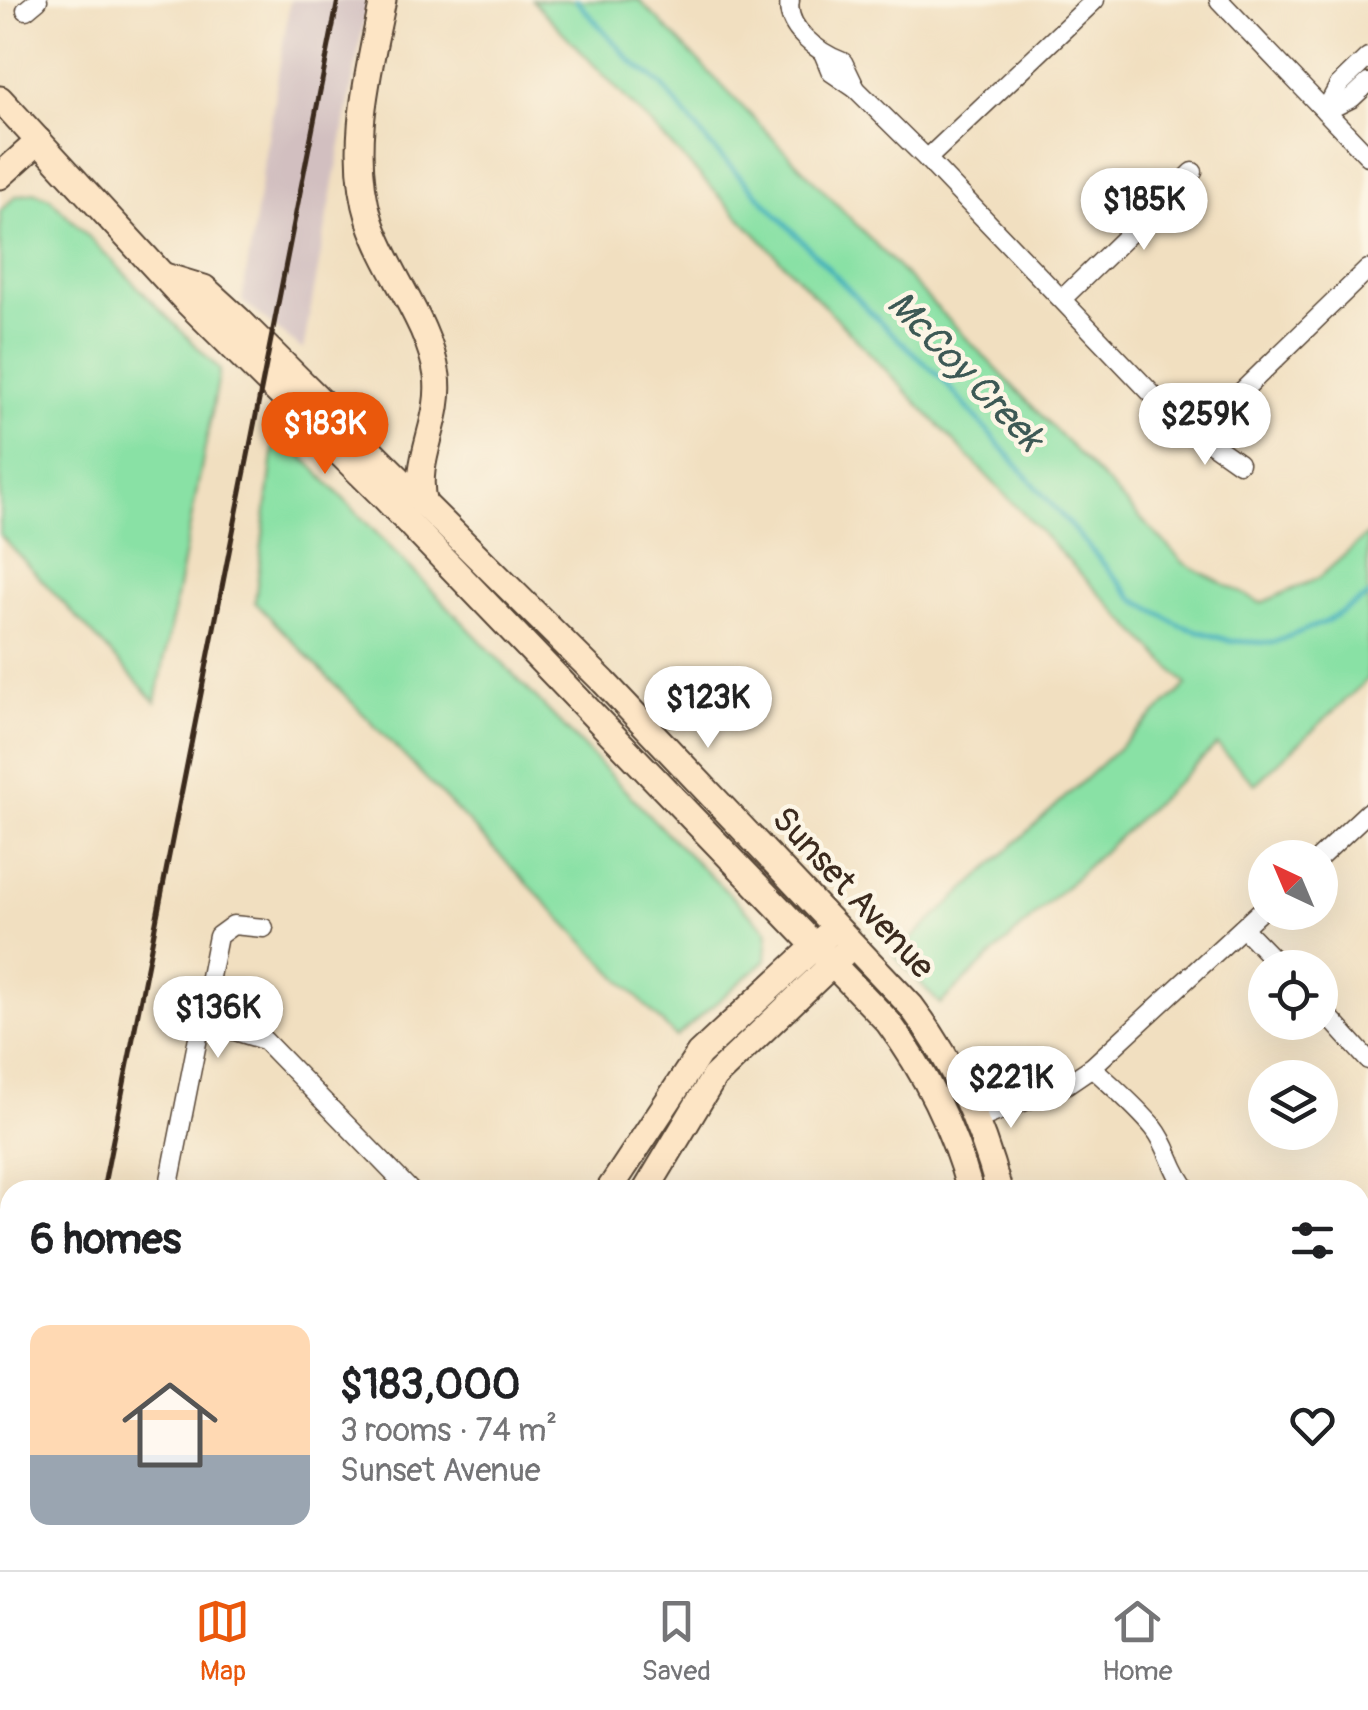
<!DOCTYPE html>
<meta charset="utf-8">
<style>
:root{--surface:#fff;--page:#f6f6f6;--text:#202124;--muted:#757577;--line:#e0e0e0;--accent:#ea580c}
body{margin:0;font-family:Pangolin,sans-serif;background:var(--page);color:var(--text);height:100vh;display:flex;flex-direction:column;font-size:38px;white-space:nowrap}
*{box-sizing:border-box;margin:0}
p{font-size:32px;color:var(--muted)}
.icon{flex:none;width:55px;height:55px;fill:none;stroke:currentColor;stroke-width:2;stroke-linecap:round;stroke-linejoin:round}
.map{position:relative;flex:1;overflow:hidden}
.panel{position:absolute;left:0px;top:1180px;width:1370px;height:390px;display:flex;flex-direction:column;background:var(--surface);border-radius:30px 30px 0 0;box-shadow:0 10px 40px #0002}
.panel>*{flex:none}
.needle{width:65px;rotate:316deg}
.tools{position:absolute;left:1248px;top:840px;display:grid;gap:20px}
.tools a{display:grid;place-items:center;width:90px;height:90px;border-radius:50%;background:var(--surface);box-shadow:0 10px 40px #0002;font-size:50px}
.price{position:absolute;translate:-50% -85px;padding:0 22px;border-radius:35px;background:#fff;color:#222;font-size:32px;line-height:65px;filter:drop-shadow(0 2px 5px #0008)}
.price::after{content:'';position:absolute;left:50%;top:60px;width:30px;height:22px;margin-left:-15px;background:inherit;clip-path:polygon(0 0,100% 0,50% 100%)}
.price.selected{background:var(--accent);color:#fff}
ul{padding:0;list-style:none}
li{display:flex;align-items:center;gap:30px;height:250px;padding:0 30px}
li span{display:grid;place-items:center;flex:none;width:280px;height:200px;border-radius:20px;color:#555}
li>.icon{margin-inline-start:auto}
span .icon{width:120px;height:120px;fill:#fffc;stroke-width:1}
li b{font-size:42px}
h2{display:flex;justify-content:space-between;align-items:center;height:120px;padding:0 30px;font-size:42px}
.menu{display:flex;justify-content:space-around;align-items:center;height:140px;border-top:2px solid var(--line);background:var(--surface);font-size:28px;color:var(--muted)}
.menu a{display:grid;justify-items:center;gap:5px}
.menu .selected{color:var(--accent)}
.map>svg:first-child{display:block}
.industrial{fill:#d2bfc0}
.green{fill:#89e1a5;stroke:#628662;stroke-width:2.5}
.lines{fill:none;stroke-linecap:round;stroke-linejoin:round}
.stream{stroke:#41b1ba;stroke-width:5}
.street-casing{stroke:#564536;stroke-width:21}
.secondary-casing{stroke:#564536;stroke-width:29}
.street{stroke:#fff;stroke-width:18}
.secondary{stroke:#fde5c5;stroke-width:25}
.rail{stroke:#3b2a1e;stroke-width:5}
.labels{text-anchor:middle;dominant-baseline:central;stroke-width:9;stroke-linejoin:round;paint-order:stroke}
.street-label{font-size:35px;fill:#3b2a1e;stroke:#fcf5e5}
.water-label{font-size:38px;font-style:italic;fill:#3d5955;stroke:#fcf5e5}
</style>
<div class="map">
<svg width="1368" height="1570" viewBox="0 0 1368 1570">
<rect width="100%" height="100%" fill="#fcf5e5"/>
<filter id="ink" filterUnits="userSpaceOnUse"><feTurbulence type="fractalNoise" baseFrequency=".01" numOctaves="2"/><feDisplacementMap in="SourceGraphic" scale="20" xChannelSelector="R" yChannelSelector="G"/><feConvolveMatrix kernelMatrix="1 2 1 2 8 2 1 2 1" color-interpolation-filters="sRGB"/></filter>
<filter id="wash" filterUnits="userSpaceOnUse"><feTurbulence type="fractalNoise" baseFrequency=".0048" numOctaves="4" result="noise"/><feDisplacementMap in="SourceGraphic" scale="40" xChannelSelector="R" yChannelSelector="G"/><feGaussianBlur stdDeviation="2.25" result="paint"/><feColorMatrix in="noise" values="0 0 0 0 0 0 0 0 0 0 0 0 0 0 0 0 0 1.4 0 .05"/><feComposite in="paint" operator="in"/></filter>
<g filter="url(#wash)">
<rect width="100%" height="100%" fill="#f1dfc0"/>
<!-- industrial -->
<path class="industrial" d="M290,0H368L303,350L242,301Z"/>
<!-- green -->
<g class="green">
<path d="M532,0H639L1184,563L1261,603L1319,578L1368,534V679L1255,784L1217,745L940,1004L894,955L1187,685Z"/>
<path d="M34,192L50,198L220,370L156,702L0,535V211L16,196Z"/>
<path d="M276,429L677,844L768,931L766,960L676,1037L255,602Z"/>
</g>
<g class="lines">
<!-- stream -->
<path class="stream" d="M576,0L631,61L661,84L710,145L878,320L943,380L1135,600L1182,626L1230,641L1272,643L1325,622L1368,596"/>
</g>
</g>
<g filter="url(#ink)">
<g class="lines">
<!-- street casing -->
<g class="street-casing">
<g id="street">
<path d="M790,0C784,28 819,53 843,62L856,89"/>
<path d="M1219,0L1368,156"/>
<path d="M26,10L38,0"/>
<path d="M824,55L831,72L856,89L927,159L1175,418L1239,463"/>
<path d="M1325,111L1339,85L1368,57"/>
<path d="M1326,111L1352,98L1368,83"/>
<path d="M927,159L1095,0"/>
<path d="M1062,299L1193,172"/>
<path d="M1198,434L1368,269"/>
<path d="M1319,858L1368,812"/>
<path d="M1243,928L1282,968"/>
<path d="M1320,1007L1368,1060"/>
<path d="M202,1021L264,1040L410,1190"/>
<path d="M1092,1067C1113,1087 1136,1106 1154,1128C1170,1148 1170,1169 1188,1190"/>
<path d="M979,1119L1064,1086L1092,1067L1265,907"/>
<path d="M168,1190L218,936L233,925L264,928"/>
<path d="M1360,1241L1368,1233"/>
<path d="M1360,1470L1368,1478"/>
<path d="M92,1560L94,1570"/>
<path d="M510,1560L521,1570"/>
<path d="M663,1560L673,1570"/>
<path d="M834,1560L844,1570"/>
<path d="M389,1570L400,1560"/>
<path d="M856,1570L867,1560"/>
</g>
</g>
<!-- secondary casing -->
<g class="secondary-casing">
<g id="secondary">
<path d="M383,0C369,71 347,149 370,221C387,273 429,321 437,376C443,421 412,461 424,504"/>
<path d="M0,99L188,303L382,495L888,1022C927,1074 953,1128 970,1190"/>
<path d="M0,176L39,141"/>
<path d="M165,276L204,288L239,320L604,682L911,1006C954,1063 980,1121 999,1190"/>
<path d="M609,1190L699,1054L826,936"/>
<path d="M646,1190L714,1077L843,954"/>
<path d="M1231,1560L1241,1570"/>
<path d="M1273,1560L1282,1570"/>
<path d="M204,1570L215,1560"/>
<path d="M247,1570L258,1560"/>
</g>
</g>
<!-- street -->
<use href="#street" class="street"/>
<!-- secondary -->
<use href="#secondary" class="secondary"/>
<!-- rail -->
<g class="rail">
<path d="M103,1190L338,0"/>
<path d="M20,1570L22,1560"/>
</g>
</g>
</g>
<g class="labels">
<!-- street labels -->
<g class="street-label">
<text transform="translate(853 893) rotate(47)">Sunset Avenue</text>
</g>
<!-- water labels -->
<g class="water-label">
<text transform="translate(965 371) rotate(46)">McCoy Creek</text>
</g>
</g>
</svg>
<div class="tools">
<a><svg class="needle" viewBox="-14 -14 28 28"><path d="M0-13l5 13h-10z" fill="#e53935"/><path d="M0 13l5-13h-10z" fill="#757577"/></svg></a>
<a><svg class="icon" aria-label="locate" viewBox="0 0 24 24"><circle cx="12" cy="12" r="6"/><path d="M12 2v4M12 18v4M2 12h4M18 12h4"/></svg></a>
<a><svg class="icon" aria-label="layers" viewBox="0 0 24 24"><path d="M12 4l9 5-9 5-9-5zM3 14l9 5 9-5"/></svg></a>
</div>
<b class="price" style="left:1144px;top:253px">$185K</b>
<b class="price" style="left:1205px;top:468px">$259K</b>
<b class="price selected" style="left:325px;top:477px">$183K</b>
<b class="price" style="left:708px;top:751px">$123K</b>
<b class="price" style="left:218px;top:1061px">$136K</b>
<b class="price" style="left:1011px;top:1131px">$221K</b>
<section class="panel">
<h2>6 homes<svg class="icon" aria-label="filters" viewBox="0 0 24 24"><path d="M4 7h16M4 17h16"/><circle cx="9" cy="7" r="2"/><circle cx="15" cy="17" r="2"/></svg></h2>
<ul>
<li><span style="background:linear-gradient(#ffd9b3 65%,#9aa5b1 0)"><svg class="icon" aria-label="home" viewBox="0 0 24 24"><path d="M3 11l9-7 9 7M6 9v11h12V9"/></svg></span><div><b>$183,000</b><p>3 rooms · 74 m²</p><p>Sunset Avenue</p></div><svg class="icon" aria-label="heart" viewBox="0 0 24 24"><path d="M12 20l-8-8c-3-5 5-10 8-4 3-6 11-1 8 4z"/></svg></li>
</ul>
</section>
</div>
<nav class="menu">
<a class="selected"><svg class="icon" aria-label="map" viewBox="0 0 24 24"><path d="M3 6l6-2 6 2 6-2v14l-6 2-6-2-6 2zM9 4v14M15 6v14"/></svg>Map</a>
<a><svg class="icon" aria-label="saved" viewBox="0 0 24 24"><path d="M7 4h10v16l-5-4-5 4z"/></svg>Saved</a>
<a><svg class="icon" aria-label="home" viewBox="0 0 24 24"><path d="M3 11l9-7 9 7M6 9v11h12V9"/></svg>Home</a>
</nav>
